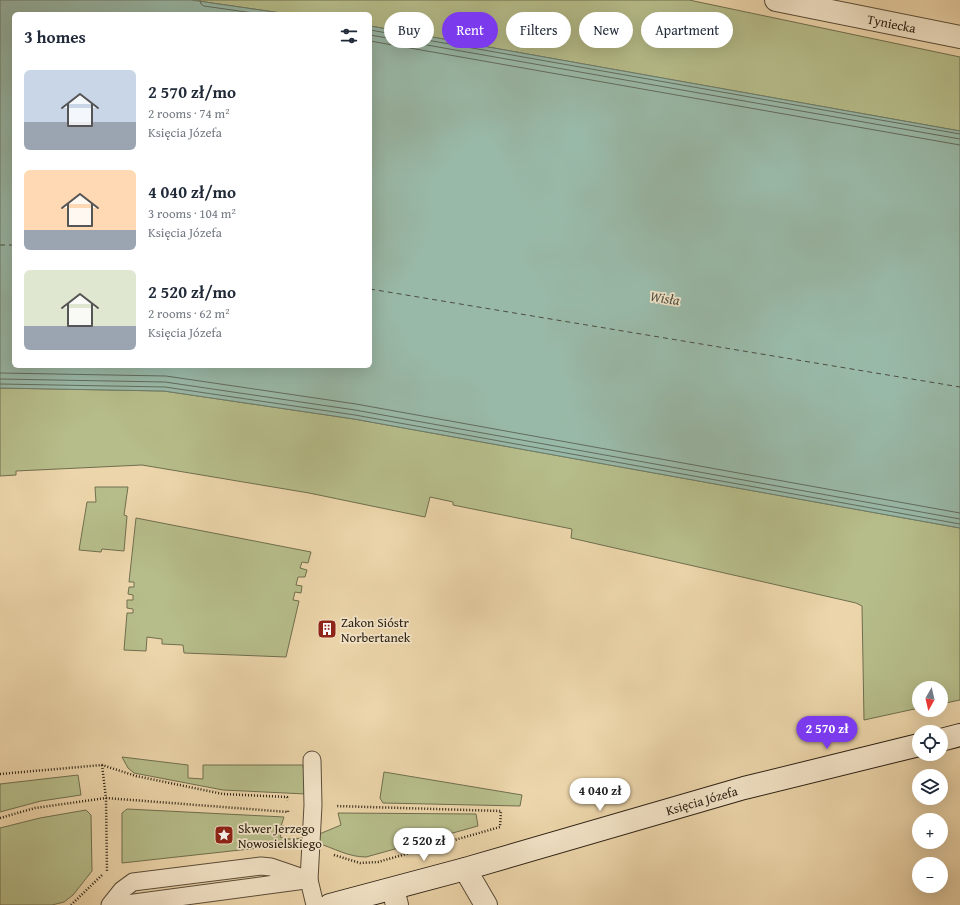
<!DOCTYPE html>
<meta charset="utf-8">
<style>
:root{--surface:#fff;--page:#f6f6f7;--text:#1f2937;--muted:#747a83;--accent:#7c3aed}
body{margin:0;font-family:"Gentium Book Plus",serif;background:var(--page);color:var(--text);height:100vh;display:flex;flex-direction:column;font-size:15px;white-space:nowrap}
*{box-sizing:border-box;margin:0}
p{font-size:13px;color:var(--muted)}
.icon{flex:none;width:22px;height:22px;fill:none;stroke:currentColor;stroke-width:2;stroke-linecap:round;stroke-linejoin:round}
.map{position:relative;flex:1;overflow:hidden}
.drawer{position:absolute;left:12px;top:12px;width:360px;height:356px;display:flex;flex-direction:column;background:var(--surface);border-radius:6px;box-shadow:0 4px 16px #0002}
.drawer>*{flex:none}
.guide{position:absolute;left:384px;top:12px;width:380px;height:36px;display:flex;gap:8px}
.needle{width:26px;rotate:188deg}
.fabs{position:absolute;left:912px;top:681px;display:grid;gap:8px}
.fabs a{display:grid;place-items:center;width:36px;height:36px;border-radius:50%;background:var(--surface);box-shadow:0 4px 16px #0002;font-size:20px}
.price{position:absolute;translate:-50% -34px;padding:0 9px;border-radius:14px;background:#fff;color:#222;font-size:13px;line-height:26px;filter:drop-shadow(0 1px 2px #0008)}
.price::after{content:'';position:absolute;left:50%;top:24px;width:12px;height:9px;margin-left:-6px;background:inherit;clip-path:polygon(0 0,100% 0,50% 100%)}
.price.selected{background:var(--accent);color:#fff}
ul{padding:0;list-style:none}
li{display:flex;align-items:center;gap:12px;height:100px;padding:0 12px}
li span{display:grid;place-items:center;flex:none;width:112px;height:80px;border-radius:6px;color:#555}
li>.icon{margin-inline-start:auto}
span .icon{width:48px;height:48px;fill:#fffc;stroke-width:1}
li b{font-size:17px}
h2{display:flex;justify-content:space-between;align-items:center;height:48px;padding:0 12px;font-size:17px}
.chip{padding:0 14px;border-radius:18px;background:var(--surface);box-shadow:0 4px 16px #0002;font-size:14px;line-height:36px}
.chip.selected{background:var(--accent);color:#fff}
.map>svg:first-child{display:block}
.green{fill:#b6bd8a;stroke:#706e4e}
.water{fill:#99b9a8;stroke:#6d7c6c}
.lines{fill:none;stroke-linecap:round;stroke-linejoin:round}
.shore{stroke:#626c5e;stroke-width:1}
.ferry{stroke:#4c4e40;stroke-width:1;stroke-dasharray:5 4;stroke-linecap:butt}
.lane-casing{stroke:#5b4d39;stroke-width:19}
.street-casing{stroke:#5b4d39;stroke-width:24}
.secondary-casing{stroke:#2b2013;stroke-width:24}
.path{stroke:#2b2013;stroke-width:2.5;stroke-dasharray:1 2;stroke-linecap:butt}
.lane{stroke:#f3e4c8;stroke-width:17}
.street{stroke:#f3e4c8;stroke-width:22}
.secondary{stroke:#f3e4c8;stroke-width:22}
.labels{text-anchor:middle;dominant-baseline:central;stroke-width:3.5;stroke-linejoin:round;paint-order:stroke}
.street-label{font-size:13px;fill:#2b2013;stroke:#f3e4c8}
.poi-label{font-size:13px;fill:#2b2013;stroke:#f3e4c8;text-anchor:start}
.water-label{font-size:14px;font-style:italic;fill:#4c4e40;stroke:#f3e4c8}
</style>
<div class="map">
<svg width="960" height="905" viewBox="0 0 960 905">
<rect width="100%" height="100%" fill="#ecd5aa"/>
<filter id="stains"><feTurbulence type="fractalNoise" baseFrequency=".005" numOctaves="4"/><feColorMatrix values="0 0 0 0 .2 0 0 0 0 .09 0 0 0 0 .02 0 0 0 .5 -.17"/></filter>
<radialGradient id="worn" r=".72"><stop offset=".6" stop-color="#630" stop-opacity="0"/><stop offset="1" stop-color="#630" stop-opacity=".3"/></radialGradient>
<!-- green -->
<g class="green">
<path d="M191,0H689L960,57V131L370,26V14H288Z"/>
<path d="M0,388L164,391L354,419L960,528V700L941,704V688H919V708L864,720L862,606L856,603L571,538L572,529L453,505V502L430,497L425,517L309,493L142,465L16,471V475L0,476Z"/>
<path d="M95,487H128L124,515L127,516L124,551L102,549L101,552L79,550L87,502H96Z"/>
<path d="M136,518L311,552L308,563L302,562L300,568L307,570L305,577H298L296,585L302,586L301,593L295,592L293,600L299,601L286,657L184,653L183,645L162,644V639L147,637L146,651L124,650L127,613H133V609L127,608V600H133V595L128,594L129,587H134V582H129Z"/>
<path d="M122,757L188,765V778L203,779V765H303L306,794L223,790L134,773L128,768Z"/>
<path d="M384,772L522,795L520,806L383,803L380,798Z"/>
<path d="M78,775L81,795L41,801L0,812V784Z"/>
<path d="M127,809L284,817L281,826H284L280,837L287,839L305,838L304,843L122,863V813Z"/>
<path d="M86,810L91,815L92,871L73,895L64,902L52,905H0V828L40,818Z"/>
<path d="M338,813L476,814L478,826L366,857C348,857 334,848 317,843V835L341,825Z"/>
</g>
<!-- water -->
<path class="water" d="M0,0H191L288,14H14V366H370V26L960,131V528L354,419L164,391L0,388Z"/>
<g class="lines">
<!-- shore -->
<g class="shore">
<path d="M200,0L201,4L204,6L260,14"/>
<path d="M370,30L960,134"/>
<path d="M370,35L960,139"/>
<path d="M370,41L960,145"/>
<path d="M0,373L166,376L356,404L960,513"/>
<path d="M0,379L165,382L355,410L960,519"/>
<path d="M0,384L165,387L355,415L960,524"/>
</g>
<!-- ferry -->
<g class="ferry">
<path d="M0,245H14"/>
<path d="M370,289L960,387"/>
</g>
<!-- lane casing -->
<g class="lane-casing">
<g id="lane">
<path d="M312,760L313,805L309,880L315,905"/>
<path d="M110,905L122,890L133,882L261,866L271,867L309,880"/>
<path d="M119,905L305,880"/>
</g>
</g>
<!-- street casing -->
<g class="street-casing">
<g id="street">
<path id="s1" d="M776,0L960,37"/>
<path d="M465,869L486,905"/>
<path d="M393,889L397,905"/>
</g>
</g>
<!-- secondary casing -->
<g class="secondary-casing">
<g id="secondary">
<path d="M941,740L960,735"/>
<path id="s2" d="M330,905L465,869L744,788L919,745"/>
</g>
</g>
<!-- path -->
<g class="path">
<path d="M102,765L106,798L107,871"/>
<path d="M0,774L102,765L136,776L223,794L287,797L288,800"/>
<path d="M0,818L35,808L106,798L288,812V810"/>
<path d="M334,855L360,863L378,862L500,827L501,811L336,806"/>
<path d="M71,905L102,875"/>
</g>
<!-- lane -->
<use href="#lane" class="lane"/>
<!-- street -->
<use href="#street" class="street"/>
<!-- secondary -->
<use href="#secondary" class="secondary"/>
</g>
<!-- icons -->
<defs>
<g id="building-square" transform="scale(1)"><rect x="-9" y="-9" width="18" height="18" rx="4" fill="#8f2418" stroke="#f3e4c8"/><path d="M-4-6H4V6H1V3H-1V6H-4ZM-2.5-4.3h1.7v1.8h-1.7ZM.8-4.3h1.7v1.8H.8ZM-2.5-1h1.7V.8h-1.7ZM.8-1h1.7V.8H.8Z" fill="#fff"/></g>
<g id="sight-square" transform="scale(1)"><rect x="-9" y="-9" width="18" height="18" rx="4" fill="#8f2418" stroke="#f3e4c8"/><path d="M0-6L1.8-2.2L6-1.7L2.9 1.2L3.7 5.4L0 3.3L-3.7 5.4L-2.9 1.2L-6-1.7L-1.8-2.2Z" fill="#fff"/></g>
</defs>
<g fill-rule="evenodd">
<use href="#building-square" x="327" y="629"/>
<use href="#sight-square" x="224" y="835"/>
</g>
<g class="labels">
<!-- street labels -->
<g class="street-label">
<text stroke="none"><textPath href="#s1" startOffset="118">Tyniecka</textPath></text>
<text stroke="none"><textPath href="#s2" startOffset="386">Księcia Józefa</textPath></text>
</g>
<!-- poi labels -->
<g class="poi-label">
<text x="341" y="622">Zakon Sióstr<tspan x="341" dy="15">Norbertanek</tspan></text>
<text x="238" y="828">Skwer Jerzego<tspan x="238" dy="15">Nowosielskiego</tspan></text>
</g>
<!-- water labels -->
<g class="water-label">
<text transform="translate(665 298) rotate(9)">Wisła</text>
</g>
</g>
<rect width="100%" height="100%" filter="url(#stains)"/>
<rect width="100%" height="100%" fill="url(#worn)"/>
</svg>
<div class="fabs">
<a><svg class="needle" viewBox="-14 -14 28 28"><path d="M0-13l5 13h-10z" fill="#e53935"/><path d="M0 13l5-13h-10z" fill="#747a83"/></svg></a>
<a><svg class="icon" aria-label="locate" viewBox="0 0 24 24"><circle cx="12" cy="12" r="6"/><path d="M12 2v4M12 18v4M2 12h4M18 12h4"/></svg></a>
<a><svg class="icon" aria-label="layers" viewBox="0 0 24 24"><path d="M12 4l9 5-9 5-9-5zM3 14l9 5 9-5"/></svg></a>
<a>+</a>
<a>−</a>
</div>
<b class="price selected" style="left:827px;top:750px">2 570 zł</b>
<b class="price" style="left:600px;top:812px">4 040 zł</b>
<b class="price" style="left:424px;top:862px">2 520 zł</b>
<div class="guide">
<a class="chip">Buy</a>
<a class="chip selected">Rent</a>
<a class="chip">Filters</a>
<a class="chip">New</a>
<a class="chip">Apartment</a>
</div>
<section class="drawer">
<h2>3 homes<svg class="icon" aria-label="filters" viewBox="0 0 24 24"><path d="M4 7h16M4 17h16"/><circle cx="9" cy="7" r="2"/><circle cx="15" cy="17" r="2"/></svg></h2>
<ul>
<li><span style="background:linear-gradient(#c9d6e8 65%,#9aa5b1 0)"><svg class="icon" aria-label="home" viewBox="0 0 24 24"><path d="M3 11l9-7 9 7M6 9v11h12V9"/></svg></span><div><b>2 570 zł/mo</b><p>2 rooms · 74 m²</p><p>Księcia Józefa</p></div></li>
<li><span style="background:linear-gradient(#ffd9b3 75%,#9aa5b1 0)"><svg class="icon" aria-label="home" viewBox="0 0 24 24"><path d="M3 11l9-7 9 7M6 9v11h12V9"/></svg></span><div><b>4 040 zł/mo</b><p>3 rooms · 104 m²</p><p>Księcia Józefa</p></div></li>
<li><span style="background:linear-gradient(#dfe7d0 70%,#9aa5b1 0)"><svg class="icon" aria-label="home" viewBox="0 0 24 24"><path d="M3 11l9-7 9 7M6 9v11h12V9"/></svg></span><div><b>2 520 zł/mo</b><p>2 rooms · 62 m²</p><p>Księcia Józefa</p></div></li>
</ul>
</section>
</div>
